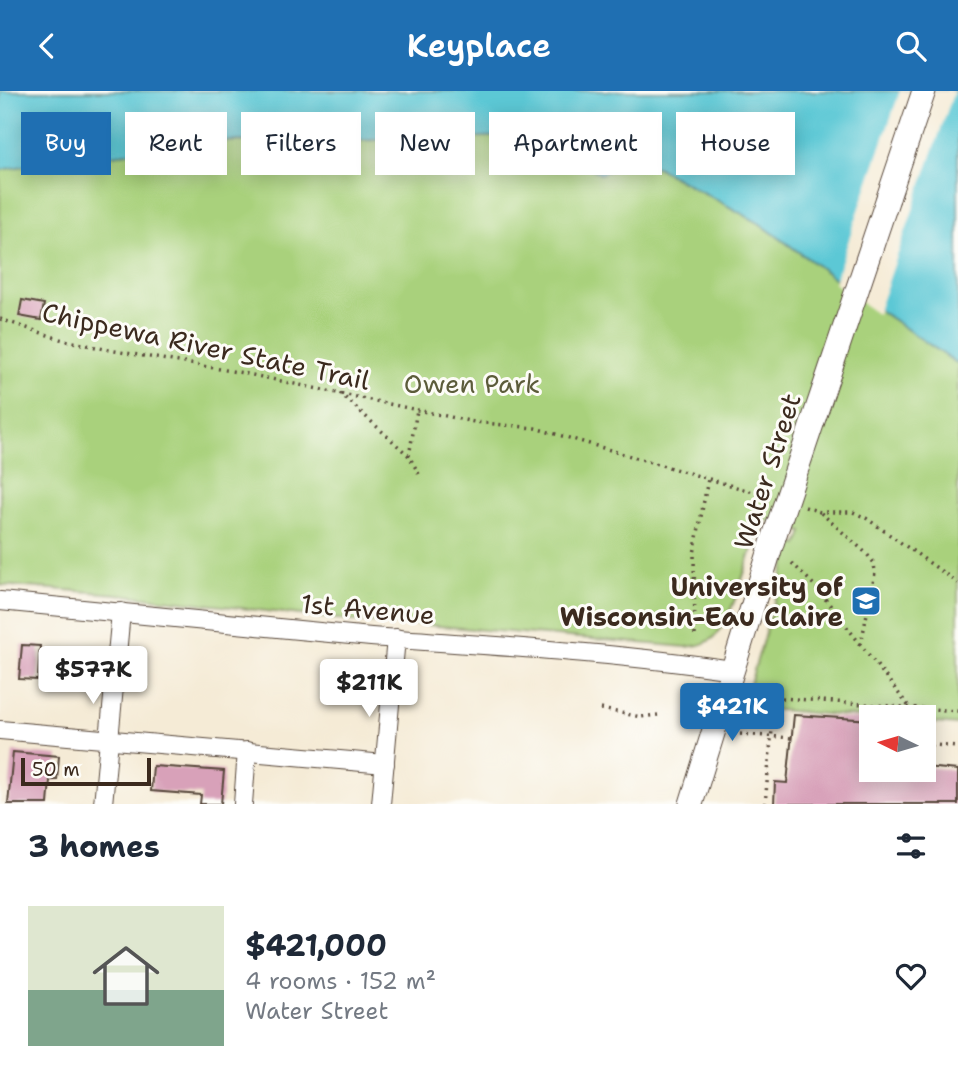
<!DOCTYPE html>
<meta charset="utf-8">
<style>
:root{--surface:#fff;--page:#f6f6f7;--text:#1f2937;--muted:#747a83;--accent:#1f6fb2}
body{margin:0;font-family:"Shantell Sans",sans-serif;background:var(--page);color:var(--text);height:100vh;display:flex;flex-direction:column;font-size:26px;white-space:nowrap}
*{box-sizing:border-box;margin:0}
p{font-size:23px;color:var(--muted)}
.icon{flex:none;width:38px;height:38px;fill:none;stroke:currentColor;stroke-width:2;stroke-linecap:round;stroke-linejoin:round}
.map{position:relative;height:713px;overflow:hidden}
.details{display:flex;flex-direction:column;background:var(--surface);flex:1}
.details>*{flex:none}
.top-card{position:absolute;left:21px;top:21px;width:917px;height:63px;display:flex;gap:14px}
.needle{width:46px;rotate:275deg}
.controls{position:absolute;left:859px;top:614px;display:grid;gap:14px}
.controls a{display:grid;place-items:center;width:77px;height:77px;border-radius:0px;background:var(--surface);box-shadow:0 4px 18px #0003;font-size:35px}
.scale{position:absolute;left:21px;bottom:18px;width:130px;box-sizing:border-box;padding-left:7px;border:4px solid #3b2a1e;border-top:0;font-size:19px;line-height:24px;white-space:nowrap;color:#3b2a1e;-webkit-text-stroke:5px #fdfcf7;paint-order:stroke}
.price{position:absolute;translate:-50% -60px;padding:0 16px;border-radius:7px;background:#fff;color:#222;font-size:23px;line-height:46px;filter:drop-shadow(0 2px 4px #0008)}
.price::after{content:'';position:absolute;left:50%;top:42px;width:21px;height:16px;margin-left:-10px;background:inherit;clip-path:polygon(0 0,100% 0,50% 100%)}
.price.current{background:var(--accent);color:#fff}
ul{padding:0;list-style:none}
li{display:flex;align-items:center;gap:21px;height:175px;padding:0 28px}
li span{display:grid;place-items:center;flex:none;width:196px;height:140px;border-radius:0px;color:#555}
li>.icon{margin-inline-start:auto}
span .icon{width:84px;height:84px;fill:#fffc;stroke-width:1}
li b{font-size:30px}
h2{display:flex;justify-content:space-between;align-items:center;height:84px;padding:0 28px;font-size:30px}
.chip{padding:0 24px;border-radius:0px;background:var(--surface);box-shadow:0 4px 18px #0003;font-size:24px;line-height:63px}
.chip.current{background:var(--accent);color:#fff}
header{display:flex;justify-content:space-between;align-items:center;height:91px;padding:0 28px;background:var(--accent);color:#fff;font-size:32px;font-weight:600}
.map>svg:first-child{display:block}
.green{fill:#a9d17c;stroke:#727e4d;stroke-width:2}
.water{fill:#5cc8d5;stroke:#4c797a;stroke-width:2}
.pier{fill:#f5ebd6}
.building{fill:#d8a1b9}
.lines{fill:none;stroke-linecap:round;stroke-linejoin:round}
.minor-casing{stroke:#57473a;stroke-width:20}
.major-casing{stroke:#57473a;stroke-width:25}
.path{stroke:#57473a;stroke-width:3.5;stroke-dasharray:2 5;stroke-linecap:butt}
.minor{stroke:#fff;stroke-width:18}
.major{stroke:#fff;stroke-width:23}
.major-bridge-casing{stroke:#57473a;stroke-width:25;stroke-linecap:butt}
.major-bridge{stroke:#fff;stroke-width:23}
.labels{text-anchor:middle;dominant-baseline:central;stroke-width:6;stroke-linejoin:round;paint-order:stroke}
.street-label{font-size:26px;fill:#3b2a1e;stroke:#fdfcf7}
.park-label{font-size:26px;fill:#5c5c3a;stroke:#fdfcf7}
.poi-label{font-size:26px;font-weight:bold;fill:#3b2a1e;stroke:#fdfcf7;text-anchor:end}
</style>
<header><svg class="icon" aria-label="back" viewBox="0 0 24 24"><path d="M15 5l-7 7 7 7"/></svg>Keyplace<svg class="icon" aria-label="search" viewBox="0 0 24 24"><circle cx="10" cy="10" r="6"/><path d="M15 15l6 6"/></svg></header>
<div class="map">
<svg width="958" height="713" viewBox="0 0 958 713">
<rect width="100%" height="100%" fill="#fdfcf7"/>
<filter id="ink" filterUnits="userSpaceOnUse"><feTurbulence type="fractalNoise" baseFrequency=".0143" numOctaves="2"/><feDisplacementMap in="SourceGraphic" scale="14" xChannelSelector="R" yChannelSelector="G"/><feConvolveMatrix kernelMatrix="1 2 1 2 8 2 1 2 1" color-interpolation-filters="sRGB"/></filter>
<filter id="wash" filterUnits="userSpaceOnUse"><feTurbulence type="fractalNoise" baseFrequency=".00686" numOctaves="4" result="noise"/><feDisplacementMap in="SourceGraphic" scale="28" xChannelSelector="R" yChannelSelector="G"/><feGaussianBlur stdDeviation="1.57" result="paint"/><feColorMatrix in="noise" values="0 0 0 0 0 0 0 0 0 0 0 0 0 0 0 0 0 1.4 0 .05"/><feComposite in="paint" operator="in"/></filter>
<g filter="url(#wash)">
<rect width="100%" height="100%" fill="#f5ebd6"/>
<!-- green -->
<path class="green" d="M519,45L565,60L600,83L627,73L657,76L759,132L870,213L958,273V634L924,631V626L871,627L743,616L792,452L798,454L803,441L755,426L750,437L758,440C749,465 731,534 712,548C704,554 695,555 686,556L414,533L363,531L117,503L0,494V79L35,73L228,50L306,51Z"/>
<!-- water -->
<path class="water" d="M0,0H958V273L870,213L759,132L657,76L627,73L600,83L565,60L519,45L306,51L228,50L35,73L0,79Z"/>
<!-- pier -->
<path class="pier" d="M900,0H954L877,223L834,192Z"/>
<g id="blocks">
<!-- building -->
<g class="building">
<path d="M22,209L44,213L41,229L19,225Z"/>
<path d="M22,554L40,555L38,589L19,588Z"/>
<path d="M794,624L872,629V679H924V676L958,679V713H774L775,691L787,692Z"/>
<path d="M13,661L59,665L57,689H50L48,713H8Z"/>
<path d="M153,675L224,680L221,713H200L201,704L151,700Z"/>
</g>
</g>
</g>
<g filter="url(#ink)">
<use href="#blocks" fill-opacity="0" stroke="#57473a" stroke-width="2"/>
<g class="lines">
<!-- minor casing -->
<g class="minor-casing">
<g id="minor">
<path d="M0,510C124,521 247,535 371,546C491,555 612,561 732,579"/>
<path d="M0,639L385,673"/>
<path d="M103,713L121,521"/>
<path d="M243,713L247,660"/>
<path d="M381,713L396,547"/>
</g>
</g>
<!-- major casing -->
<g class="major-casing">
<g id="major">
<path d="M888,107L924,0"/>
<path d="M691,713L774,446"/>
</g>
</g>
<!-- path -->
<g class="path">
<path d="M0,228L60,248L109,259L243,282L474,331L535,337L767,405"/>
<path d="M340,302L409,365L419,383"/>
<path d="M409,365L417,319"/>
<path d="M805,416L820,421H853L866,427L958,492"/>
<path d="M821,422L866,462L874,472L875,482L861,553"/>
<path d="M792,472L816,496L910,617L909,626"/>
<path d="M695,544L694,463L708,388"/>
<path d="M754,605L958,620"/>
<path d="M601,618L641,626L658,624"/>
<path d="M740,643L792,647"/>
<path d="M924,653L958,656"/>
<path d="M765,713L775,607"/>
</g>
<!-- minor -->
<use href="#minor" class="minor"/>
<!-- major -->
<use href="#major" class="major"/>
<!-- major-bridge casing -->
<g class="major-bridge-casing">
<path id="major-bridge" d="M774,446L888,107"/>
</g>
<!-- major-bridge -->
<use href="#major-bridge" class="major-bridge"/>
</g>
</g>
<!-- icons -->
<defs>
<g id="university-square" transform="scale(1.575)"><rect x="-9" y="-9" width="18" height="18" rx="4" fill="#1f6fb2" stroke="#fdfcf7"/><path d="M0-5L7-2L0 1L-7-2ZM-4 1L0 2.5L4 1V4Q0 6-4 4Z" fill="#fff"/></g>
</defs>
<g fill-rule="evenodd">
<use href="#university-square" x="866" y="510"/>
</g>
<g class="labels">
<!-- street labels -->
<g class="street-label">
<text transform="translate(206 255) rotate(12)">Chippewa River State Trail</text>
<text transform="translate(767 380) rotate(-72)">Water Street</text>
<text transform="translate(368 518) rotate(5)">1st Avenue</text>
</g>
<!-- park labels -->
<g class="park-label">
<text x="472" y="292">Owen Park</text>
</g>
<!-- poi labels -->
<g class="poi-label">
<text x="843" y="495">University of<tspan x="843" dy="30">Wisconsin-Eau Claire</tspan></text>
</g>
</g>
</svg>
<div class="controls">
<a><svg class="needle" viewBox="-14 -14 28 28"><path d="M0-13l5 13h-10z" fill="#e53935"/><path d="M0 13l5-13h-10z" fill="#747a83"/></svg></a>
</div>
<div class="scale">50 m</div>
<b class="price" style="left:93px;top:615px">$577K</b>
<b class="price" style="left:369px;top:628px">$211K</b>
<b class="price current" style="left:732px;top:652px">$421K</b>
<div class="top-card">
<a class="chip current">Buy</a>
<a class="chip">Rent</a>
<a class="chip">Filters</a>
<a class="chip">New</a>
<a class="chip">Apartment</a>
<a class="chip">House</a>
</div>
</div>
<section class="details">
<h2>3 homes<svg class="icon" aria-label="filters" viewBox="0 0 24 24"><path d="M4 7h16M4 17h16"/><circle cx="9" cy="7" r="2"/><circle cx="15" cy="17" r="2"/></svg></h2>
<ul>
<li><span style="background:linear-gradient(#dfe7d0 60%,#7fa58c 0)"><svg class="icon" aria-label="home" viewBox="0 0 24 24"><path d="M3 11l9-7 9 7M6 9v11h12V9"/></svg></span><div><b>$421,000</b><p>4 rooms · 152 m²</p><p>Water Street</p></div><svg class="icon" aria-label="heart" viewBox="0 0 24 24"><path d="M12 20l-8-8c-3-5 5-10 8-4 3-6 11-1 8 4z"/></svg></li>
</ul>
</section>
